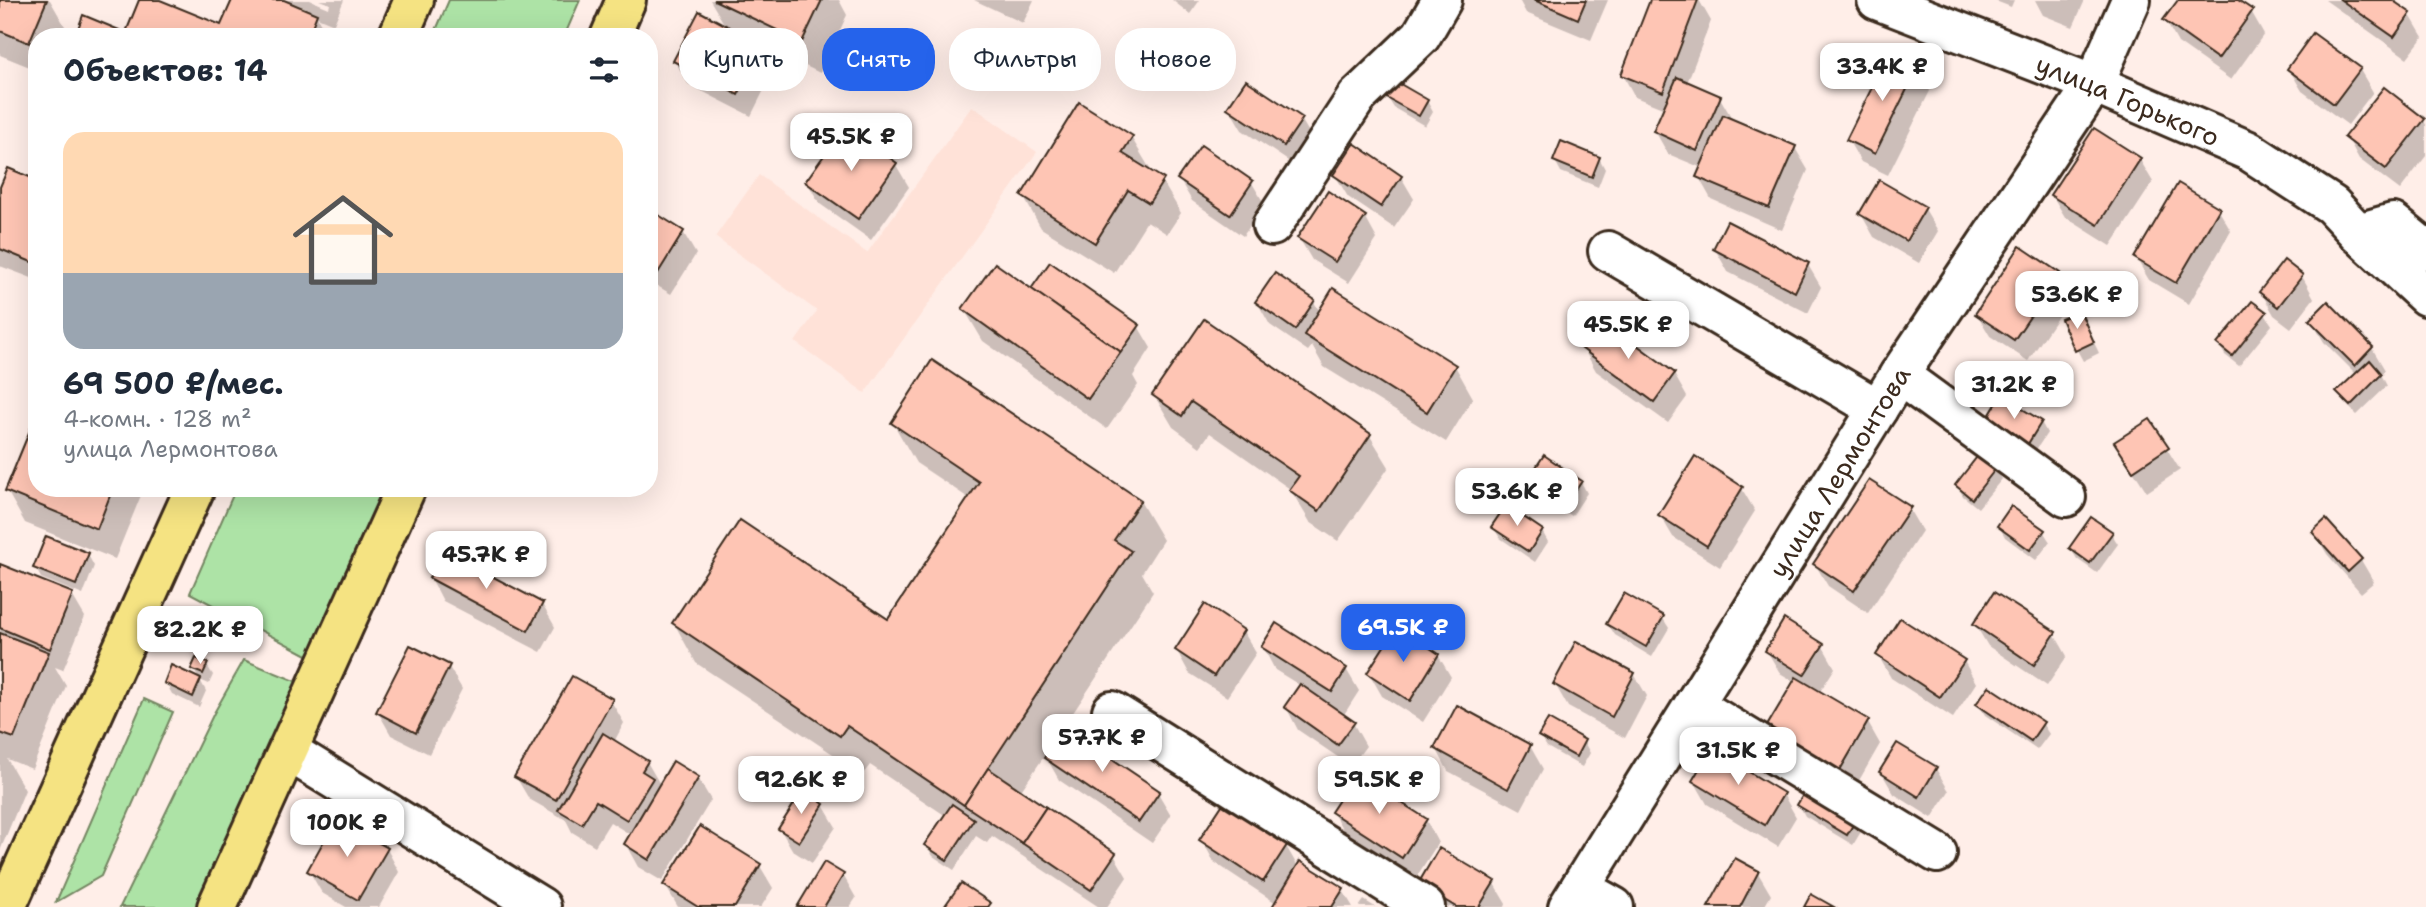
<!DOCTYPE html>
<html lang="ru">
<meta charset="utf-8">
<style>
:root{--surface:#fff;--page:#f6f6f7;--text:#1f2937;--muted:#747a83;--accent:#2563eb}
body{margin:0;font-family:"Shantell Sans",sans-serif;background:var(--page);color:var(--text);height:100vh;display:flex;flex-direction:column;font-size:26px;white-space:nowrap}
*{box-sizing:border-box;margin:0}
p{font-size:23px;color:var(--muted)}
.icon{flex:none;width:38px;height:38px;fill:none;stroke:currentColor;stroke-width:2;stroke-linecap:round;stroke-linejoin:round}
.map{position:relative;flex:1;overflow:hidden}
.panel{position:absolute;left:28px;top:28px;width:630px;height:469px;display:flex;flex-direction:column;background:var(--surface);border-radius:28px;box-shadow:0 7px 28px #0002}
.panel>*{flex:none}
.hud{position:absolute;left:679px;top:28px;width:665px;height:63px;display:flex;gap:14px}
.price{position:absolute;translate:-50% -60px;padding:0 16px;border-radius:14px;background:#fff;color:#222;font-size:23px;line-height:46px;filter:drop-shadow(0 2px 4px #0008)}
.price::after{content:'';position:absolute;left:50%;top:42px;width:21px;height:16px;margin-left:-10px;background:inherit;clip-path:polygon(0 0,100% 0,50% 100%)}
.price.on{background:var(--accent);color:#fff}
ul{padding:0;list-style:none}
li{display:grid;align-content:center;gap:14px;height:371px;padding:0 35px}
li span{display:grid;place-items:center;height:217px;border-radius:21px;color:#555}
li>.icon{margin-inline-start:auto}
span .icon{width:126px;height:126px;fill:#fffc;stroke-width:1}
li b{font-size:30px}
h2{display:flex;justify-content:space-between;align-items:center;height:84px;padding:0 35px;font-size:30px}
.tag{padding:0 24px;border-radius:28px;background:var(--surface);box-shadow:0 7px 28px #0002;font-size:24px;line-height:63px}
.tag.on{background:var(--accent);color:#fff}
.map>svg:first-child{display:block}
.built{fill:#ffe2d8}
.green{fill:#ade3a6;stroke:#748662;stroke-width:2}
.shadow{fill:#0003}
.building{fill:#fec5b4;stroke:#3b2a1e;stroke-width:2}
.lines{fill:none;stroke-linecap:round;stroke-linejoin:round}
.minor-casing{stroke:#3b2a1e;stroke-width:44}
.major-casing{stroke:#3b2a1e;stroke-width:44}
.minor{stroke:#fff;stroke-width:38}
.major{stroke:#f5e382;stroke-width:38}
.labels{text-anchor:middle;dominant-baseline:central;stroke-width:7;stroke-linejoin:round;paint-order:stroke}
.street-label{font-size:26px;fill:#3b2a1e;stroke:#fff}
</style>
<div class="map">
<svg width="2426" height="907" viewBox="0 0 2426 907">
<rect width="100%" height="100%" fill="#ffeee8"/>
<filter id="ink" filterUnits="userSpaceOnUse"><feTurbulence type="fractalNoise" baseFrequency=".0143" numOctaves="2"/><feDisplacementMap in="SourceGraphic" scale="14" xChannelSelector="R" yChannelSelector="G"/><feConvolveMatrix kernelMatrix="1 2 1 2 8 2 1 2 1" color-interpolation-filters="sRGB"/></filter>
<g filter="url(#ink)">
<!-- built -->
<path class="built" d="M972,106L1037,152L865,393L795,342L817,311L715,237L759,175L867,253Z"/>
<!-- green -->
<g class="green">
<path d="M449,0H580L564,37H433Z"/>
<path d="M236,488H388L311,657L190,593Z"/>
<path d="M244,660L298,682L198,907H120L214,713Z"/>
<path d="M144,699L173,712L101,876L56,902Z"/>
</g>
<!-- shadow -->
<g class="shadow">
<path d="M0,0H50L66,28L63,37H37V70L0,55Z"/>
<path d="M141,0H155L222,28L234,0H310L329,8L330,4L319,0H344L334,24L317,17L328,37H131L128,31Z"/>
<path d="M710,0H839L847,15L820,73L762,45L775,68L751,116L688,84L675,61L726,27Z"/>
<path d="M974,0H1034L1023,23Z"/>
<path d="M1172,0H1200L1190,14Z"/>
<path d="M1519,0H1608L1591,40L1526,13Z"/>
<path d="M1652,0H1699L1711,21L1687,83L1720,98L1733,120L1795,148L1808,170L1782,230L1711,199L1698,176L1702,168L1668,154L1655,131L1665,109L1635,97L1623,75Z"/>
<path d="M1993,0H2014L2011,7Z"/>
<path d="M2035,0H2085L2073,27L2043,15Z"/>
<path d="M2180,0H2235L2251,11L2264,34L2231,80L2178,43L2165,20Z"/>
<path d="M2325,0H2389L2410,15L2423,37L2407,58Z"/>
<path d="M1917,69L1930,91L1888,175L1861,162L1848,140Z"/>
<path d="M2289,69L2360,70L2373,92L2348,125L2302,91Z"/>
<path d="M1387,97L1427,101L1433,112L1425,126L1394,108Z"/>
<path d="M1229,108L1301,119L1314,141L1297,167L1242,130Z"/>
<path d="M2424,120L2426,125V156L2400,190L2359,159L2347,137Z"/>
<path d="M845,129L896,165L909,187L871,240L820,204L807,182Z"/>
<path d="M1131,137L1150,169L1148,172L1162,181L1181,213L1167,234L1147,221L1114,273L1041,228L1023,196Z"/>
<path d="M1201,147L1252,183L1265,205L1243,236L1192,201L1179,179Z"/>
<path d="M1599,158L1605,169L1598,187L1561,172L1555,161Z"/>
<path d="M2140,160L2153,182L2111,246L2065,217L2052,195Z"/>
<path d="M1335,175L1401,177L1414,199L1394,228L1348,197Z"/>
<path d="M37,182V280L0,266V192Z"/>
<path d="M1925,209L1938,231L1919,263L1874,237L1861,214Z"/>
<path d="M2218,209L2231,231L2189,304L2149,280L2136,258Z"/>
<path d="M649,211L683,232L696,254L671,294L649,281Z"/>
<path d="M1365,217L1377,239L1349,283L1312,260L1299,238Z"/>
<path d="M1715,249L1808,265L1821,287L1808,313L1728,272Z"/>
<path d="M2058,274L2071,297L2028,361L1990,336L1977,314Z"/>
<path d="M1276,275L1314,302L1320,312L1455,366L1473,398L1446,442L1324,367L1312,346L1308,351L1270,325L1257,302Z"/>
<path d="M2302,276L2314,298L2291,328L2274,315L2261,292Z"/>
<path d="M1032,291L1138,326L1151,348L1133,376L1138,385L1107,429L983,341L964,309Z"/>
<path d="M2080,313L2099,353L2083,361L2077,350Z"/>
<path d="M2265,314L2272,325L2239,366L2225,355L2219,345Z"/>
<path d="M2311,320L2372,348L2385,370L2381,374L2387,386L2357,415L2345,403L2339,392L2357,375L2324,342Z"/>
<path d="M1204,322L1370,436L1389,467L1338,541L1310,522L1290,489L1210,433L1200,447L1173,427L1154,395Z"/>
<path d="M1583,348L1674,374L1687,397L1668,423L1596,371Z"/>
<path d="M2150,421L2180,470L2147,492L2129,464Z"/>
<path d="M2041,422L2047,433L2032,456L1994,432Z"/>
<path d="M893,423L1140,501L1163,540L1142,573L1153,592L1063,728L1158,793L1171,815L1152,843L1059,780L1045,755L1020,792L1114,855L1127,877L1107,907H1099L992,836L987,843L976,836L954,870L933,856L926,845L946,816L870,765L863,774L696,663L674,623L888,622L970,499L916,463Z"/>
<path d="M1695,459L1742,489L1755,511L1720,567L1673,537L1660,515Z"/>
<path d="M1995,468L2002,479L1978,508L1963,496L1957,485Z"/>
<path d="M1529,481L1581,482L1587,493L1572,516L1535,492Z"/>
<path d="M37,488H144L115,559L25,523L7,491Z"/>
<path d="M1909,509L1922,531L1868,613L1828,586L1815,564Z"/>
<path d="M2326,521L2361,560L2374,582L2361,593L2327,554L2314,532Z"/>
<path d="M1999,526L2043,531L2050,542L2036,560L2005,537Z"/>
<path d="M1493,527L1542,531L1548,542L1535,562L1500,538Z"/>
<path d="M2111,533L2118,544L2097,573L2077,559L2071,549Z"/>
<path d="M88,555L94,566L83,595L41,578L35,567Z"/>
<path d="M0,566L72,595L85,617L63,670L55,667L66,686L32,769L7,759L25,790L0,851Z"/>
<path d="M431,578L542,604L555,627L541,652L443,601Z"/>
<path d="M1662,617L1669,628L1652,657L1615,635L1608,624Z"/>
<path d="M1975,624L2054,633L2067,656L2047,686L1988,646Z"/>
<path d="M1243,631L1256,653L1227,697L1189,673L1177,651Z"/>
<path d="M1822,645L1835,668L1819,693L1867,721L1880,744L1853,791L1781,749L1769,726L1795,682L1780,673L1767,651Z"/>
<path d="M1263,647L1346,669L1359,691L1343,716L1353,723L1366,746L1351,766L1298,730L1286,707L1301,686L1275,670Z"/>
<path d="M1438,655L1451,677L1423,722L1382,696L1369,673Z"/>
<path d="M1878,655L1964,661L1976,683L1953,718L1891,678Z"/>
<path d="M206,664L213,675L209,684L200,680L193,669Z"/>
<path d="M449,667L462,689L429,754L391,735L378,712Z"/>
<path d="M1634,674L1647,696L1625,738L1568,707L1555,684Z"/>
<path d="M200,680L206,691L199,707L172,694L166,683Z"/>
<path d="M611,701L624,723L614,742L647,762L661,786L698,778L711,800L662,881L638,867L626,845L631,835L610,822L595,846L572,832L566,820L529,799L516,777Z"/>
<path d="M1978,704L2042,723L2049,734L2037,750L1985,715Z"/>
<path d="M1548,722L1584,742L1590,753L1582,767L1547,747L1540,736Z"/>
<path d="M1898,745L1936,769L1949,791L1932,818L1894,794L1881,772Z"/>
<path d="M1530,746L1543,769L1521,810L1448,771L1436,748Z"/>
<path d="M1694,781L1783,794L1796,817L1778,847L1707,804Z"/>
<path d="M823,805L836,827L812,863L793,851L780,829Z"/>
<path d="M1799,805L1855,819L1862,830L1853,845L1805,816Z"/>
<path d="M1333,813L1426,820L1438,843L1415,879L1346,835Z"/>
<path d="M1202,840L1286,846L1298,867L1342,889L1353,907H1274L1276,903L1214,862Z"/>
<path d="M387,849L399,872L379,907H346L322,893L309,871Z"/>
<path d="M760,866L773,888L761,907H678L665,885Z"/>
<path d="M1758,873L1771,895L1764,907H1710Z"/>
<path d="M843,875L856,898L850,907H799Z"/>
<path d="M1493,882L1506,904L1505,907H1434L1420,884Z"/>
<path d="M1364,900L1375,907H1359Z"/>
</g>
<!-- building -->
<g class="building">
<path d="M0,0H47L29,43L0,31Z"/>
<path d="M139,0H160L221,25L232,0H284L317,14L308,37H139L126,32Z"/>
<path d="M714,0H822L802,42Z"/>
<path d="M1534,0H1586L1578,19Z"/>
<path d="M1650,0H1698L1663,92L1621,75Z"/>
<path d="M2178,0H2238L2253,10L2218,59L2163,20Z"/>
<path d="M2341,0H2392L2411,13L2394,37Z"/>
<path d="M699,11L763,45L738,95L673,61Z"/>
<path d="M83,15L136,37H75Z"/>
<path d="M2313,33L2361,68L2334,104L2287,69Z"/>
<path d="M1889,53L1918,67L1875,154L1846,140Z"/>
<path d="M1677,77L1721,96L1697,151L1653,131Z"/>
<path d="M1246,80L1303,118L1284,146L1227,108Z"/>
<path d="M1395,81L1428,100L1419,116L1385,97Z"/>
<path d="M2384,87L2425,119L2386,169L2344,137Z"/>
<path d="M1079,102L1133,136L1122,153L1164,179L1149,203L1128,190L1095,243L1021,196Z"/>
<path d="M1723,115L1796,146L1769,208L1696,177Z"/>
<path d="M845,126L897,163L858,219L805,182Z"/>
<path d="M2094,128L2141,158L2098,225L2050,195Z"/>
<path d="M1561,141L1600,157L1592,177L1553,161Z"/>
<path d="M1354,143L1402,176L1381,207L1333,175Z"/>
<path d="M1201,145L1253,181L1230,215L1177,179Z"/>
<path d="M8,168L37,180V258L34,263L0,249V187Z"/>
<path d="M1879,180L1926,207L1906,241L1859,214Z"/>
<path d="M2178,183L2220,208L2176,283L2134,258Z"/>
<path d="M1328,191L1366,216L1335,262L1297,238Z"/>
<path d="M649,209L684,231L658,273L649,268Z"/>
<path d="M1727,221L1809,263L1795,292L1713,249Z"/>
<path d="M2020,246L2060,273L2014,340L1975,314Z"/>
<path d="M2284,260L2303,275L2278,307L2259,292Z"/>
<path d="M1050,262L1140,325L1121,352L1031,289Z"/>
<path d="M995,263L1121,352L1088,399L962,309Z"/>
<path d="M1275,273L1315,300L1295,330L1255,302Z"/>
<path d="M1333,288L1456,365L1427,412L1304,335Z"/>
<path d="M2252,301L2267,312L2232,356L2217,344Z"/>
<path d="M2328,301L2373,347L2355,366L2309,320Z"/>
<path d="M2080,311L2094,342L2075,351L2061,319Z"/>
<path d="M1204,319L1371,434L1319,511L1289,490L1299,476L1191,402L1182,416L1152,395Z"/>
<path d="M1603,320L1675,373L1654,402L1581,348Z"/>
<path d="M932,360L1141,500L1114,540L1131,551L964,805L847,726L840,736L672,623L740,520L888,619L979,482L891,423Z"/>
<path d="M2370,360L2382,374L2350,406L2336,392Z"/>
<path d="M2001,396L2042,421L2026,447L1986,421Z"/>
<path d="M37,413V488H113L97,529L5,491Z"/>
<path d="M2150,419L2169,447L2133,471L2114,442Z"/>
<path d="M1980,453L1997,467L1972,499L1955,485Z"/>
<path d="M1544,455L1582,481L1565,506L1527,481Z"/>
<path d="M1695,456L1743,487L1707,546L1658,515Z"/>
<path d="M1869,480L1911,507L1854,591L1813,564Z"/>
<path d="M1506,505L1543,530L1529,552L1491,527Z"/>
<path d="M2011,506L2045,530L2030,550L1997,526Z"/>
<path d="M2091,517L2113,532L2090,563L2069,548Z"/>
<path d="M2326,519L2362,559L2348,572L2312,532Z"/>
<path d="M46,536L89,553L76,585L33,568Z"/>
<path d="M444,551L543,603L528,631L429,578Z"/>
<path d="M0,564L73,593L50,649L0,628Z"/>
<path d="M1994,592L2056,632L2034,665L1973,624Z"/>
<path d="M1624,593L1664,616L1646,647L1606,624Z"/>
<path d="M1205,604L1244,630L1214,676L1175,650Z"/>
<path d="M1900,618L1965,660L1940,697L1876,655Z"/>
<path d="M1784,619L1824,644L1804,675L1765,651Z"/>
<path d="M1276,623L1347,668L1332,692L1261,647Z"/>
<path d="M1397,626L1439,654L1410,701L1367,673Z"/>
<path d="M0,633L49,652L14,738L0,733Z"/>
<path d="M1576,641L1635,673L1612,717L1553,684Z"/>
<path d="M410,645L450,665L416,733L376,712Z"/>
<path d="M196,658L208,663L203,674L191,669Z"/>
<path d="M171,665L201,679L193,697L164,683Z"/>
<path d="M572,676L613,699L556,800L514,777Z"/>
<path d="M1796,677L1869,720L1840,770L1767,726Z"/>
<path d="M1300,684L1355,722L1338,745L1284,707Z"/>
<path d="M1989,686L2044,722L2031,741L1976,704Z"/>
<path d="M1457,705L1531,745L1508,789L1434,748Z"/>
<path d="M1548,719L1585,740L1576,757L1538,736Z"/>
<path d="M1065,727L1160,791L1139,822L1044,758Z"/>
<path d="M603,733L648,761L642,771L653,778L627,820L596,801L582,824L558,810Z"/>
<path d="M1897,743L1937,767L1919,797L1879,772Z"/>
<path d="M1711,749L1784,793L1765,825L1692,781Z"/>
<path d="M673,761L699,777L649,860L624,844Z"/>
<path d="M988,768L1046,807L1022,843L964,805Z"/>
<path d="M1356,774L1427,819L1402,858L1331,812Z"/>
<path d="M1807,788L1857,818L1847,835L1797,805Z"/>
<path d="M803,790L824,804L799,842L778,829Z"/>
<path d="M1224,802L1287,845L1263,882L1199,840Z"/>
<path d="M952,804L974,819L947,860L924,845Z"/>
<path d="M1046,807L1116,853L1091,890L1022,843Z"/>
<path d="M336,819L388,848L358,900L307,871Z"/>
<path d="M700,826L761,864L735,907H698L663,885Z"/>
<path d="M1439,848L1495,881L1479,907H1456L1418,884Z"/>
<path d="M1735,858L1759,871L1740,907H1708Z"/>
<path d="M1300,861L1344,888L1332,907H1272Z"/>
<path d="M824,862L844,874L824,907H797Z"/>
<path d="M961,883L991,903L988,907H944Z"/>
<path d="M1811,894L1834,907H1804Z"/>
</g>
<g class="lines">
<!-- minor casing -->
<g class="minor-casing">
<g id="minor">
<path id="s1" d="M1877,0L2094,84L2249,151L2332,205L2358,233L2426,296"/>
<path d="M1272,226L1357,97L1421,36L1442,0"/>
<path d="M2358,233L2393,223L2426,250"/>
<path d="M1608,251L1878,409"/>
<path d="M1899,375L2066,497"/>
<path d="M1694,705L1937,853"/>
<path d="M1112,711L1425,907"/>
<path d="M288,751L541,907"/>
<path d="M1580,888L1614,907"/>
<path id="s2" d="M1568,907L1899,375L2094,84L2131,0"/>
</g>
</g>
<!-- major casing -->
<g class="major-casing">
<g id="major">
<path d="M398,37L414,0"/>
<path d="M610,37L626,0"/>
<path d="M6,907L195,488"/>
<path d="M217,907L406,488"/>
</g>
</g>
<!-- minor -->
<use href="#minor" class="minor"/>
<!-- major -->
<use href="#major" class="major"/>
</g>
</g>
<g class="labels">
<!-- street labels -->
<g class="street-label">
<text stroke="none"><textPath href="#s1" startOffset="270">улица Горького</textPath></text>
<text stroke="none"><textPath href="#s2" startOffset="513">улица Лермонтова</textPath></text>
</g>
</g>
</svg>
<b class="price" style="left:1882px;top:103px">33.4K ₽</b>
<b class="price" style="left:851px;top:173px">45.5K ₽</b>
<b class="price" style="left:2077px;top:331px">53.6K ₽</b>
<b class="price" style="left:1628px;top:361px">45.5K ₽</b>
<b class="price" style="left:2014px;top:421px">31.2K ₽</b>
<b class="price" style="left:1517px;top:528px">53.6K ₽</b>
<b class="price" style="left:486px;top:591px">45.7K ₽</b>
<b class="price on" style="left:1403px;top:664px">69.5K ₽</b>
<b class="price" style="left:200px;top:666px">82.2K ₽</b>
<b class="price" style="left:1102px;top:774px">57.7K ₽</b>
<b class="price" style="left:1738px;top:787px">31.5K ₽</b>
<b class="price" style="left:801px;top:816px">92.6K ₽</b>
<b class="price" style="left:1379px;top:816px">59.5K ₽</b>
<b class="price" style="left:347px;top:859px">100K ₽</b>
<div class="hud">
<a class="tag">Купить</a>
<a class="tag on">Снять</a>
<a class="tag">Фильтры</a>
<a class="tag">Новое</a>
</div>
<section class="panel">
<h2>Объектов: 14<svg class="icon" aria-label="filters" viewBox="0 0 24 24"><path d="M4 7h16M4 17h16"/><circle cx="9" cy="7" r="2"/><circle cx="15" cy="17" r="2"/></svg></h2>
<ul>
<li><span style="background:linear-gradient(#ffd9b3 65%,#9aa5b1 0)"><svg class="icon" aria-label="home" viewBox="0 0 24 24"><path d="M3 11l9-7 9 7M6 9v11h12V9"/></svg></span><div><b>69 500 ₽/мес.</b><p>4-комн. · 128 m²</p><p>улица Лермонтова</p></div></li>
</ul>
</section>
</div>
